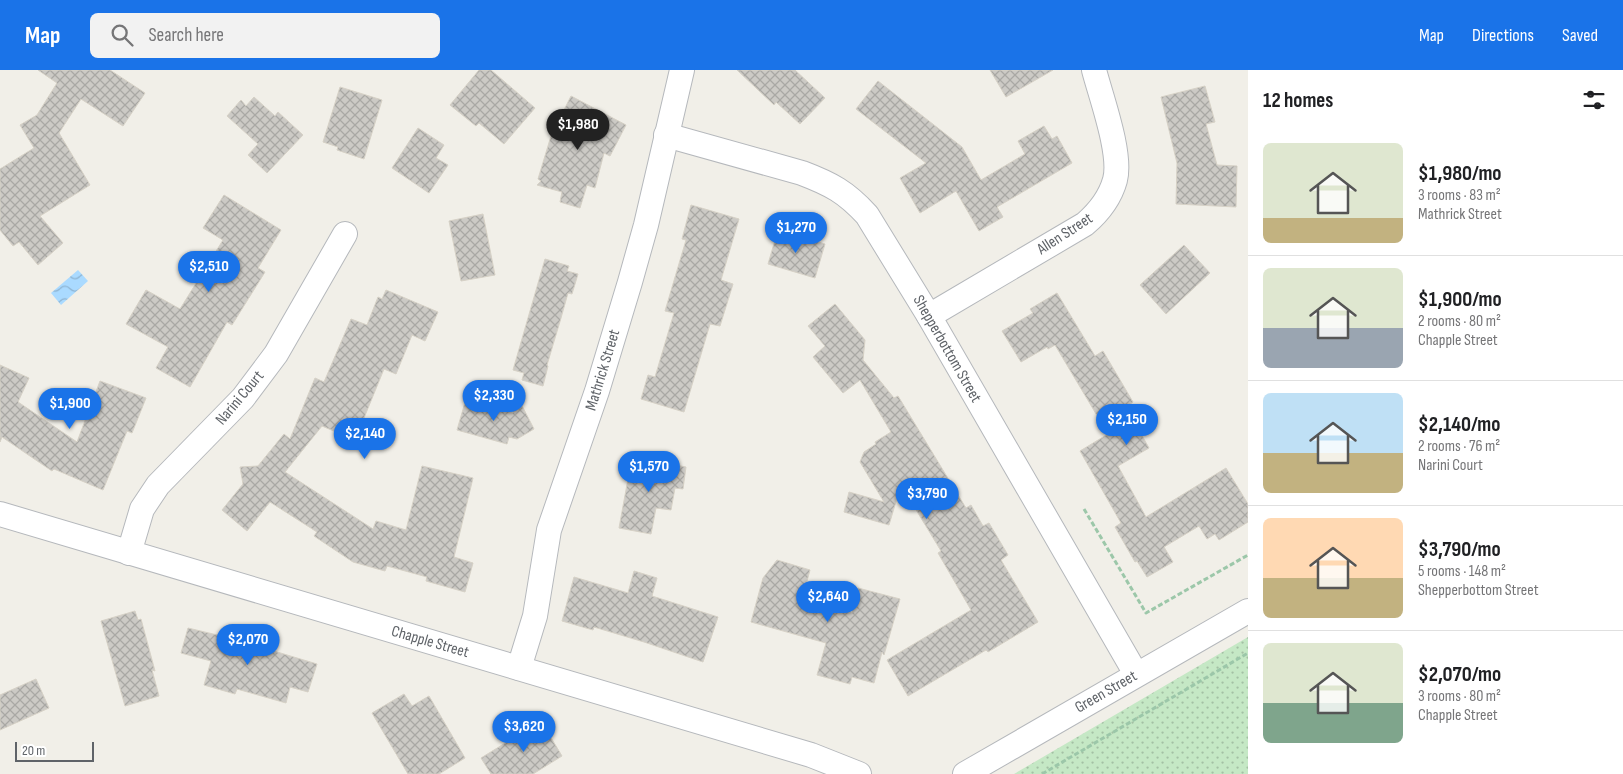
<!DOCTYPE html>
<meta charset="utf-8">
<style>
:root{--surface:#fff;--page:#f2f2f2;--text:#202124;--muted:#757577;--line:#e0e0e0;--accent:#1a73e8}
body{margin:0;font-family:"Sofia Sans Condensed",sans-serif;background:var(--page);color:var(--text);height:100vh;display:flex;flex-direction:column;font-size:19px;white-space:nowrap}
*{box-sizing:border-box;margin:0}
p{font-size:16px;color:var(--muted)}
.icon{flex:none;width:28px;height:28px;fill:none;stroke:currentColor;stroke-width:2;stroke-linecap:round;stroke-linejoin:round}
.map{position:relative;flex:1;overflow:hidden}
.side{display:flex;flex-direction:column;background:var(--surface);width:375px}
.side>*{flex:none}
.scale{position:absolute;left:15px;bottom:12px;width:79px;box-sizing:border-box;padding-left:5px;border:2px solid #5f6368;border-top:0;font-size:14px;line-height:18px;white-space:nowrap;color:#5f6368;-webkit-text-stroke:4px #fff;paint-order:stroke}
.price{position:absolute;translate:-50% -42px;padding:0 11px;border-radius:18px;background:var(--accent);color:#fff;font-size:16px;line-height:32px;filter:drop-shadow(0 1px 2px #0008)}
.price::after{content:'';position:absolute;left:50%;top:30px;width:15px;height:11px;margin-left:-8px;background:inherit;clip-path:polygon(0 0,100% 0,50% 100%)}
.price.active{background:#222;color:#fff}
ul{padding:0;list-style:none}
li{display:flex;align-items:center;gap:15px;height:125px;padding:0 15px}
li+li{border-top:1px solid var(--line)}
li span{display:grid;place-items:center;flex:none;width:140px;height:100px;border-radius:8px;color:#555}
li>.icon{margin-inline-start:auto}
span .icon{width:60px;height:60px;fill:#fffc;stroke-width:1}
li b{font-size:21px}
h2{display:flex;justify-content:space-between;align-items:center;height:60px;padding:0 15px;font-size:21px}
header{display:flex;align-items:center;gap:30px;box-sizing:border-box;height:70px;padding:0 25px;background:var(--accent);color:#fff}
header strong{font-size:24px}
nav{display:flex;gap:28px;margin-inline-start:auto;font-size:18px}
.search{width:350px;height:45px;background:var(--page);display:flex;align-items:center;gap:12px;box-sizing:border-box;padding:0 18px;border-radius:8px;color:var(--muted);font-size:19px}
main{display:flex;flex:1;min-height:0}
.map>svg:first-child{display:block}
.grass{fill:url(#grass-dots)}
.water{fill:url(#water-waves)}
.building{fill:url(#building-cross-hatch);stroke:#d6d1c6}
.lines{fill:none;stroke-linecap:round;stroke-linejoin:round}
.street-casing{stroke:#b5b8bc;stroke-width:26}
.path{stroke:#9cc7a9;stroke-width:3;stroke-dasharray:5 2.5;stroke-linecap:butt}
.street{stroke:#fff;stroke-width:24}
.labels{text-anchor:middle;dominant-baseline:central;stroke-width:4.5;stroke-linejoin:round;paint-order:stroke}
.street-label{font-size:16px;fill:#5f6368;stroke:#fff}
</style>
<header>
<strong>Map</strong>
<div class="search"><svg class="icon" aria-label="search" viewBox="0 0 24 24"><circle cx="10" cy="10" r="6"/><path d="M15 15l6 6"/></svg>Search here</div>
<nav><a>Map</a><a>Directions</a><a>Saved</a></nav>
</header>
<main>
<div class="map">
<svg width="1248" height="704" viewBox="0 0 1248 704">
<defs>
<pattern id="grass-dots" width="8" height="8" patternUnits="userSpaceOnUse" patternTransform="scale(1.25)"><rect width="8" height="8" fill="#c5e8c5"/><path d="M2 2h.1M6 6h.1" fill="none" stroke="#a3c0a4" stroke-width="1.8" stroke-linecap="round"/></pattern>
<pattern id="water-waves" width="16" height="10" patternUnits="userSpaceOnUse" patternTransform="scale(1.25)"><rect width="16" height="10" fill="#aadaff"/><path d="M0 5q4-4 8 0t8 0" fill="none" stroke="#8eb4d2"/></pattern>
<pattern id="building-cross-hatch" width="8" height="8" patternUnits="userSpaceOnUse" patternTransform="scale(1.25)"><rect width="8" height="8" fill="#cccac5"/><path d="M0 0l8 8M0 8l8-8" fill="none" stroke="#a9a8a4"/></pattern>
</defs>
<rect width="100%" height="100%" fill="#f1efe8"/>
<!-- grass -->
<path class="grass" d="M1248,567V704H1014Z"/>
<!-- water -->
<path class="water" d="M78,200L88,211L61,235L51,223Z"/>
<!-- building -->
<g class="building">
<path d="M38,0H110L145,23L123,56L81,29L59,63L90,115L40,146L63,173L38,195L19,172L13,176L0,160V99L34,78L20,55L37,45L57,13Z"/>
<path d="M479,0H491L535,38L504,74L479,53L476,56L450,35Z"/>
<path d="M737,0H795L825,28L800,54L776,32L774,35Z"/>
<path d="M990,0H1053L1006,27Z"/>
<path d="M878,11L962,77L981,110L1025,84L1018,71L1044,56L1052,69L1057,66L1072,93L997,137L1003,147L979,161L956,121L920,143L900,108L926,93L856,39Z"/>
<path d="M1205,16L1215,52L1206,54L1217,95L1237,96L1236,137L1176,134L1177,93L1161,27Z"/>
<path d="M340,17L382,30L364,89L337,80L338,77L323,72Z"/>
<path d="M571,26L626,55L610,86L604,83L595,118L587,115L580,138L560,132L562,122L537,115L541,111L538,109L551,66Z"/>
<path d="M254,27L275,46L278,42L303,65L267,103L248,85L258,74L227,46L241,30L246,36Z"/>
<path d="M418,58L444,75L436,88L448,95L429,123L392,98Z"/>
<path d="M224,125L281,160L258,198L265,202L232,255L227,252L190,317L156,298L168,277L126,254L146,220L180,239L223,170L203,158Z"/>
<path d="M691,135L739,149L721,210L733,214L720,256L710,254L684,342L641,329L648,305L655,307L674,243L665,241L686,170L682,169Z"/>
<path d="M483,144L495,205L461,211L449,151Z"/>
<path d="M778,160L825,174L815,208L768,194Z"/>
<path d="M1184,175L1210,203L1166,244L1140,215Z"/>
<path d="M545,189L569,196L567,201L578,204L572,224L568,223L561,248L547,295L548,296L543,316L522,310L524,303L513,300Z"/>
<path d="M386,220L438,242L425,271L412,265L396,304L384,299L355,370L322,356L285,402L373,459L376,451L406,460L422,396L473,408L454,487L473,493L465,522L426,511L427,507L387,496L385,501L353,492L314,466L317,462L270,432L247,461L222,440L243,414L240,397L258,396L284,364L290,369L315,308L324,312L351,249L367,255L378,227L382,229Z"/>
<path d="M1057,223L1095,286L1103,281L1133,332L1126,337L1149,378L1118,396L1146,447L1226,398L1248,434V452L1219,470L1215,464L1207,469L1199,456L1164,477L1173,492L1147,507L1137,491L1135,492L1115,457L1121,453L1080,381L1108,364L1055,275L1048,279L1047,277L1021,292L1002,261L1033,243L1030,239Z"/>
<path d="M835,234L865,270L863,290L894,328L898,326L966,438L971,435L983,456L989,453L1008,485L1001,490L1038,552L988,582L986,580L908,626L887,590L971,540L938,483L941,481L901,415L889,455L844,442L849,422L884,432L860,392L864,382L876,374L875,372L891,362L860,310L843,323L813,287L825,276L808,256Z"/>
<path d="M0,295L29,308L18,332L77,372L100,311L146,328L132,363L127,361L103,420L54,399L52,401L2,367L0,372Z"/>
<path d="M517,326L534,359L517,369L509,367L507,374L457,360L466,329L513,343Z"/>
<path d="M632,387L686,397L683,419L675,418L671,440L656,438L651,464L619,458Z"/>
<path d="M777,490L810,500L806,515L808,516L803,532L815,533L852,543L858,518L900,529L884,585L882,582L874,613L852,607L850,614L817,605L826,573L751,552L763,508Z"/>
<path d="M634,501L657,508L652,526L718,547L703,592L644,572L594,557L593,560L562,551L574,507L628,523Z"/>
<path d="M135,541L138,550L141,549L155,601L152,600L159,626L125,636L101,551Z"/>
<path d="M188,558L234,569L317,594L308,622L290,617L286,633L237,619L235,624L204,615L211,591L181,583Z"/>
<path d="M36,609L49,638L0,660V625Z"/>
<path d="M404,624L412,636L429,626L465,688L439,704H408L372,643Z"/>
<path d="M541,651L562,686L533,704H491L481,688Z"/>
</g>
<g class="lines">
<!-- street casing -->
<g class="street-casing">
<g id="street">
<path d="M666,65L802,103C831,114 846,122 867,145L929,246L1136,604"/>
<path d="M929,246L1085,154C1099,142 1110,128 1115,110C1122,84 1101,27 1094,0"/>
<path d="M0,444L811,685L859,704"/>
<path d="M129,483L142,439L158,415L243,328L276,284L345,164"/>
<path d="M519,598L535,546L549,460L597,321L630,212L646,155L682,0"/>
<path d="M965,704L1248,541"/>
</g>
</g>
<!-- path -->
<g class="path">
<path d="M1084,439L1146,543L1248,485"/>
<path d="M1042,704L1248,583"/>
</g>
<!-- street -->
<use href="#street" class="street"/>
</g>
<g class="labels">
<!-- street labels -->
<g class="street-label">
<text transform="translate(1065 164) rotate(-33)">Allen Street</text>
<text transform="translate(947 279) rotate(60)">Shepperbottom Street</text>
<text transform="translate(603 300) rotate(-73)">Mathrick Street</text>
<text transform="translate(240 328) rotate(-50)">Narini Court</text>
<text transform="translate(430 572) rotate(16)">Chapple Street</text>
<text transform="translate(1106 622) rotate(-30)">Green Street</text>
</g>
</g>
</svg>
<div class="scale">20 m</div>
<b class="price active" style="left:578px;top:81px">$1,980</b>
<b class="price" style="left:796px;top:184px">$1,270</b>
<b class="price" style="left:209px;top:223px">$2,510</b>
<b class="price" style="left:494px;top:352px">$2,330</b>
<b class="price" style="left:70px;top:360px">$1,900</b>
<b class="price" style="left:1127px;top:376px">$2,150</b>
<b class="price" style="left:365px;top:390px">$2,140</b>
<b class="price" style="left:649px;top:423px">$1,570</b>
<b class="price" style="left:927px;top:450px">$3,790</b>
<b class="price" style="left:828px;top:553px">$2,640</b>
<b class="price" style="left:248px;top:596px">$2,070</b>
<b class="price" style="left:524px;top:683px">$3,620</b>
</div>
<section class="side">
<h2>12 homes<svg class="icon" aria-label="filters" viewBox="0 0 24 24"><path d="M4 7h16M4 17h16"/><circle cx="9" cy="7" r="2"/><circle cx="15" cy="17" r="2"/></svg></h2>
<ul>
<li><span style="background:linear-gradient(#dfe7d0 75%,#c2b280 0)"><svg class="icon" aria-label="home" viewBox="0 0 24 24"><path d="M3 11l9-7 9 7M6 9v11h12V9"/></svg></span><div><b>$1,980/mo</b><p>3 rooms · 83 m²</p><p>Mathrick Street</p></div></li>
<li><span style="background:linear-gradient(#dfe7d0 60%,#9aa5b1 0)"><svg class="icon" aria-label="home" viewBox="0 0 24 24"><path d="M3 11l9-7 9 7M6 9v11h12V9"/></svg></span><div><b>$1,900/mo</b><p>2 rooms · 80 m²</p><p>Chapple Street</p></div></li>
<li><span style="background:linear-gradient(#bfe0f5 60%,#c2b280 0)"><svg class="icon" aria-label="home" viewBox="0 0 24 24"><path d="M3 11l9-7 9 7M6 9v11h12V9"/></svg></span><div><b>$2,140/mo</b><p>2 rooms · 76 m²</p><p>Narini Court</p></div></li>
<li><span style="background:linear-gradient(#ffd9b3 60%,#c2b280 0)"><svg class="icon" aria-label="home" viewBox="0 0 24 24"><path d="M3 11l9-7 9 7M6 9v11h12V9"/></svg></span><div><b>$3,790/mo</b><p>5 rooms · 148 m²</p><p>Shepperbottom Street</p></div></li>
<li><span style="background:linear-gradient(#dfe7d0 60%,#7fa58c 0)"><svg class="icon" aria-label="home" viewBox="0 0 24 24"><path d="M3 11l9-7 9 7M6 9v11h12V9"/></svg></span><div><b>$2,070/mo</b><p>3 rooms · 80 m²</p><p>Chapple Street</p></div></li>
</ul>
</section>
</main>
